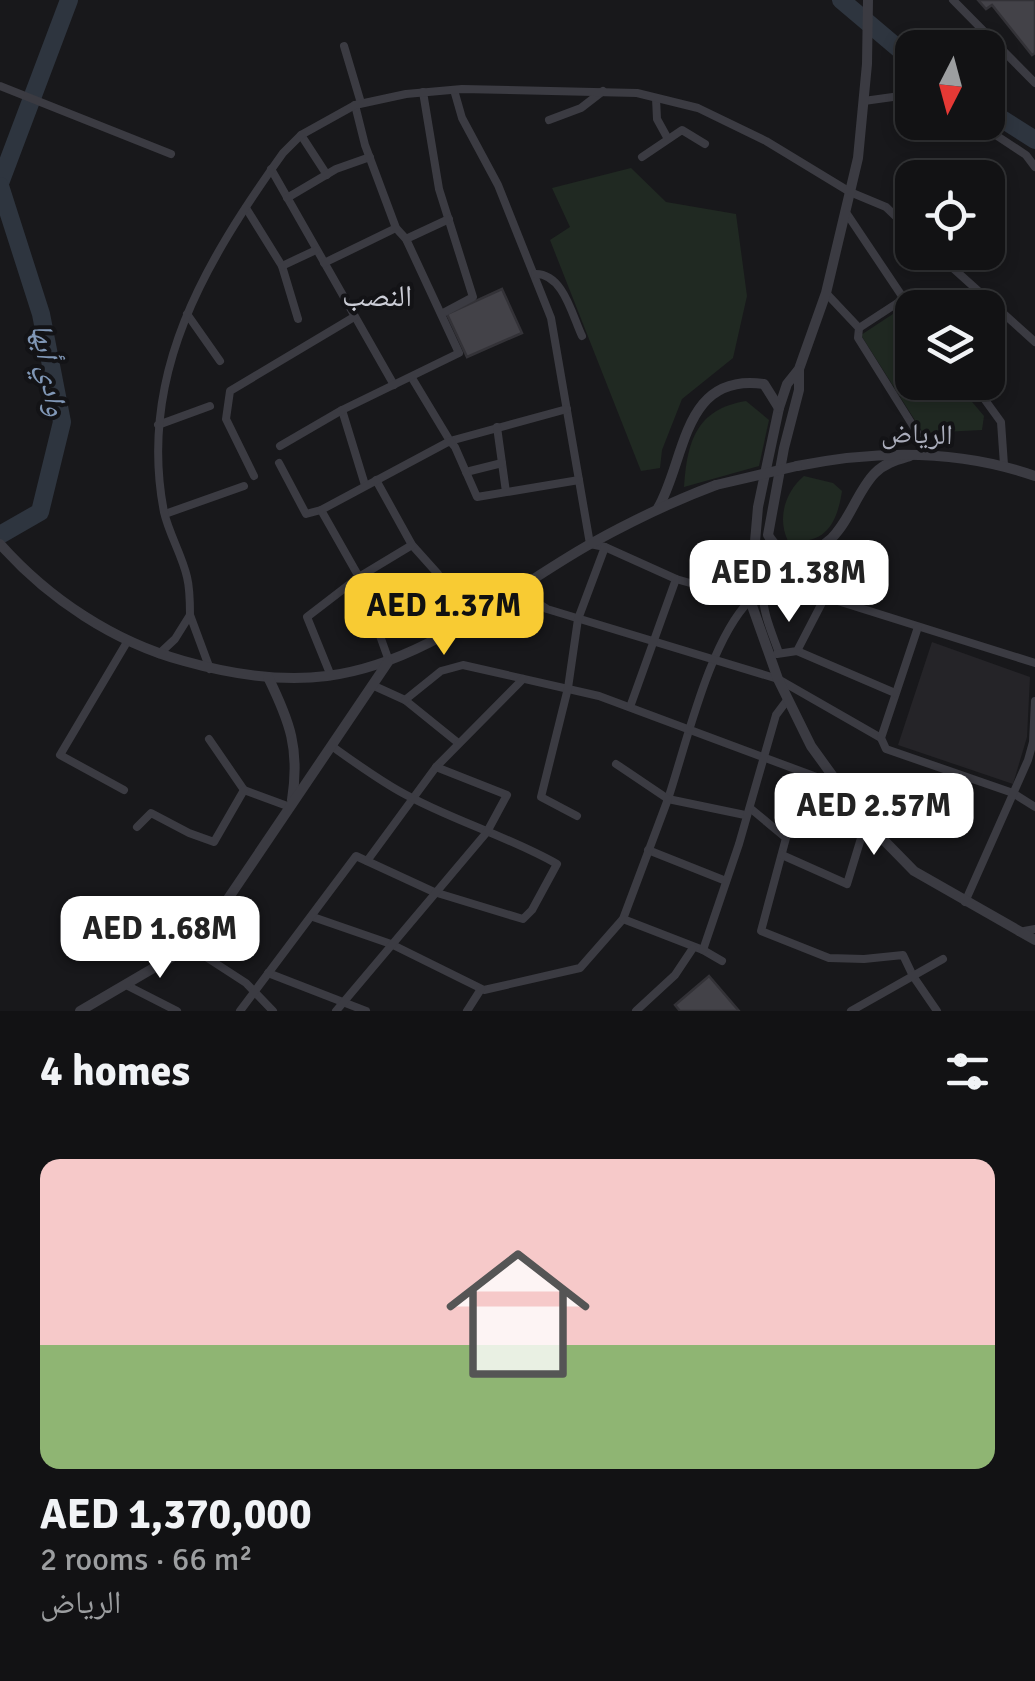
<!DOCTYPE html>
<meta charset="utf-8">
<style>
:root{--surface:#121214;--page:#1b1b1d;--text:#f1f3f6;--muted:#9c9ea0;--line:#313234;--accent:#f8cb33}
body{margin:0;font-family:Signika,"Noto Naskh Arabic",sans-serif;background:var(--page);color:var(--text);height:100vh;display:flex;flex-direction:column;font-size:38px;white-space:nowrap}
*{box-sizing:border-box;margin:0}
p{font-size:32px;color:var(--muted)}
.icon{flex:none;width:55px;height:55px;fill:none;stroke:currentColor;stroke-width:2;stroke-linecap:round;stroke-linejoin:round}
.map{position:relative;height:1011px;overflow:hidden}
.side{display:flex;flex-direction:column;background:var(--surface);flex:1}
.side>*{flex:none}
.needle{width:65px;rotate:186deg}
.fabs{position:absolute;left:895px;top:30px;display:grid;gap:20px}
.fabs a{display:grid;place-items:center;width:110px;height:110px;border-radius:20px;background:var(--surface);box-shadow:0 5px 15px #0003,0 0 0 2px var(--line);font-size:50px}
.price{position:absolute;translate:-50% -85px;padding:0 22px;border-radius:20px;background:#fff;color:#222;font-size:32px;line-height:65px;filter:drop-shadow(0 2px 5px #0008)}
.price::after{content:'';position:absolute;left:50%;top:60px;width:30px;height:22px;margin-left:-15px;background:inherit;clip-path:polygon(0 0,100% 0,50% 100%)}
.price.on{background:var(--accent);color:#111}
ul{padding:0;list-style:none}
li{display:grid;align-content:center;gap:20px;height:530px;padding:0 40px}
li+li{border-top:2px solid var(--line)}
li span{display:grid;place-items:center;height:310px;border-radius:20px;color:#555}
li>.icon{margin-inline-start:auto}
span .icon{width:180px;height:180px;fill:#fffc;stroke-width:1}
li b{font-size:42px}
h2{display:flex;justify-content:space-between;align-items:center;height:120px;padding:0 40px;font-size:42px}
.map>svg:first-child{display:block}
.built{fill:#252428}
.green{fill:#202922}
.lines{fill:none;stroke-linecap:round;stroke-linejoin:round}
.river{stroke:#2e353f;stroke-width:18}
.building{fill:#434248;stroke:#333237;stroke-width:2.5}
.minor{stroke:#3b3b42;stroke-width:8}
.tertiary{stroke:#3b3b42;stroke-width:10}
.tertiary-bridge{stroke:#3b3b42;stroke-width:10}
.labels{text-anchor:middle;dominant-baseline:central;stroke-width:8;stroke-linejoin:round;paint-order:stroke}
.street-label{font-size:28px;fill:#aaadbb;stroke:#131316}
.neighbourhood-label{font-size:30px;fill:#cbcdd6;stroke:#131316}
.water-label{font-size:30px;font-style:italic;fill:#8097b6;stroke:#131316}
</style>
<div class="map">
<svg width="1035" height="1011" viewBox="0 0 1035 1011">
<rect width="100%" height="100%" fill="#18181b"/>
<!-- built -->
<path class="built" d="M932,642L1030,677L1027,737L1013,784L898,745Z"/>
<!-- green -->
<g class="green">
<path d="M631,168L666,202L736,214L747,296L733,358L682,399L662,450L660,468L641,471L550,240L570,227L552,188Z"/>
<path d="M896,312L912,331V382L956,383L984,416L982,430L923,433L861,335Z"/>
<path d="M746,401L769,420L759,466L684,487C687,442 696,409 746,401Z"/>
<path d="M804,476L833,483L842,491C837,523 826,545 788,541C777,518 785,492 804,476Z"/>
</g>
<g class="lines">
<!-- river -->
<g class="river">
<path d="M841,0L912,60"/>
<path d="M988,110L1035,140"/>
<path d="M0,183L69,0"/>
<path d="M0,186L41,314L62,422L40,512L0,535"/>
</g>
</g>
<!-- building -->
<g class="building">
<path d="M978,0H1035V53L1032,55L992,5L986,9Z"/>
<path d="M502,289L522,333L467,357L447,314Z"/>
<path d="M709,976L739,1011H680L675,1005Z"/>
</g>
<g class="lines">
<!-- minor -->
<g class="minor">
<path d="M953,0L1035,83"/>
<path d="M344,46L361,103"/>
<path d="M0,86L171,154"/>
<path d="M454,90L462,118L498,185L551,318L590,544L605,547L676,579L750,600C709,642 687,742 668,799L745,815"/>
<path d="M423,92L439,189L473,297L443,313"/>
<path d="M656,98L657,119L668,139"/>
<path d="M864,101L900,96L912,99"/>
<path d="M549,120L581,108L603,91"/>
<path d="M976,122L1026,155L1035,167"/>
<path d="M301,135L327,175"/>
<path d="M642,157L682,130L705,144"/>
<path d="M271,169L394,385"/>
<path d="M287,198L336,169L370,157"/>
<path d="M246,208L282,266L298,319"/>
<path d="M845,211L912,311"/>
<path d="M406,239L449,219"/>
<path d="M935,252L1035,342"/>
<path d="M324,263L396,228"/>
<path d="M282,266L316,250"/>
<path d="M535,274C563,273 572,315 582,336"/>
<path d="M826,293L859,328L858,338L920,437"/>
<path d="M187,314L220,361"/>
<path d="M859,328L902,300"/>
<path d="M412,378L450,441L567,409"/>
<path d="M972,382L1001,422L1004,465"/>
<path d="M342,410L365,485"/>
<path d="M158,425L210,406"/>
<path d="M497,427L506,492"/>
<path d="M280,446L342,410L459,353L406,239L396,228L365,145L355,105"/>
<path d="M279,463L306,514L321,510L359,577L389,661"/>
<path d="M466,472L502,463"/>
<path d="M254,476L226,419L230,391L354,317"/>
<path d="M376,480L412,545L438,574"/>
<path d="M321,510L450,441L455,447L477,497L579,480"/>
<path d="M165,514L244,486"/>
<path d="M802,552L798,570L809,576L825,597L1035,663"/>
<path d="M517,590L547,609L778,679L881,738"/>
<path d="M190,615C190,603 190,589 187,577C182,555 169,534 164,512C137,374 206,261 283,153L301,135L355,105L406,94L462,89L637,93L698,108L766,141L850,192L886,207L912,232"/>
<path d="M918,627L881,738L886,749L1013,793L1035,807"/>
<path d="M797,651L895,693"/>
<path d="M779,653C768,621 742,571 798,570"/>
<path d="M159,654L175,639L190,615L210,669"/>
<path d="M777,654L797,651L825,597"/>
<path d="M331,676L307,617L359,577L412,545"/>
<path d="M372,685L405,700L457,742"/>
<path d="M405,700L441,671L463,665L599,696L838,785"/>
<path d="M630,707L676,579"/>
<path d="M209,739L244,790L290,807"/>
<path d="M124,790L60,755L127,642"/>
<path d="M750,808L786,838L761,931L829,958L864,959L903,955L913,976L937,1011"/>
<path d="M577,816L541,797L568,688L578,619L605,547"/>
<path d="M137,827L151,813L189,833L214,842L244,790"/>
<path d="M648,850L726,881"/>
<path d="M782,855L847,884L866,822"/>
<path d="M367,861L436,767L523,679"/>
<path d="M965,902L1028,760L1033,742L1035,701"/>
<path d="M313,917L391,944L484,990L580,968L623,919L668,799L616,764"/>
<path d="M623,919L703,950L722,961"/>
<path d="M1019,932L1035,929"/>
<path d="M186,944L246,983L273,1011"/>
<path d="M703,950L739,844L776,715L788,699"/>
<path d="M268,973L366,1011"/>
<path d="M126,985L177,1011"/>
<path d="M240,1011L356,856L434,892L523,919L532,910L557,864C506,835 450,820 399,791C376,778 354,762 333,747"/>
<path d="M336,1011L487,832L507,795L436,767"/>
<path d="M467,1011L481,989"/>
<path d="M636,1011L675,975L693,948"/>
<path d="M851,1011L943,959"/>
</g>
<!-- tertiary -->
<g class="tertiary">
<path d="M868,0L867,64L858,158L826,293L799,369L787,384L779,408L758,507L750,600L778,679L811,746L866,822L914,871L1035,940"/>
<path d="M799,370V390L784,448L768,535C774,545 780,551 793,552C844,555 849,499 875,473C885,463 897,460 910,456"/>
<path d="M797,466C876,450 958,449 1035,476"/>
<path d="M658,508C686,460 682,372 764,384L779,408"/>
<path d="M0,544C49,599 114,642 184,661C230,674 280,682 327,676C428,663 506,591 592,543C632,521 673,501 716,485"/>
<path d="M268,677C290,722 300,749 292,800"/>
<path d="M80,1011L174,956L215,918L388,662"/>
</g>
<!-- tertiary-bridge -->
<path class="tertiary-bridge" d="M716,485L797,466"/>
</g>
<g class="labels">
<!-- street labels -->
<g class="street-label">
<text transform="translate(917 434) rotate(2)">الرياض</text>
</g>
<!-- neighbourhood labels -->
<g class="neighbourhood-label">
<text x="377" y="296">النصب</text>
</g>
<!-- water labels -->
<g class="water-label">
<text transform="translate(49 370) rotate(80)">وادي أبها</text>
</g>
</g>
</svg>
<div class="fabs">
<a><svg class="needle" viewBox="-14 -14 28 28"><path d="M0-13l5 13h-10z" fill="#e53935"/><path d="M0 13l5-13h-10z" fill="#9c9ea0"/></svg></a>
<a><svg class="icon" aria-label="locate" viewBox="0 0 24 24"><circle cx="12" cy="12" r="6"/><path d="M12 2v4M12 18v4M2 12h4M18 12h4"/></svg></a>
<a><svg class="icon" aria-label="layers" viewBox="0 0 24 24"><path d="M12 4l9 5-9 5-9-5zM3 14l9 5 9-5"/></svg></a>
</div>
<b class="price" style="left:789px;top:625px">AED 1.38M</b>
<b class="price on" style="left:444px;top:658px">AED 1.37M</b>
<b class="price" style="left:874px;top:858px">AED 2.57M</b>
<b class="price" style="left:160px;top:981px">AED 1.68M</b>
</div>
<section class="side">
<h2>4 homes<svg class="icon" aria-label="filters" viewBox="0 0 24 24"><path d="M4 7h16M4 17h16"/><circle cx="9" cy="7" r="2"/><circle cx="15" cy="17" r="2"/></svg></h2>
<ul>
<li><span style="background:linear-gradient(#f6c9c9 60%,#8fb573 0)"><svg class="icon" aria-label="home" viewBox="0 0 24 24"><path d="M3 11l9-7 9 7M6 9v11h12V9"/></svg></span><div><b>AED 1,370,000</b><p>2 rooms · 66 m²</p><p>الرياض</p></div></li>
</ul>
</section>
